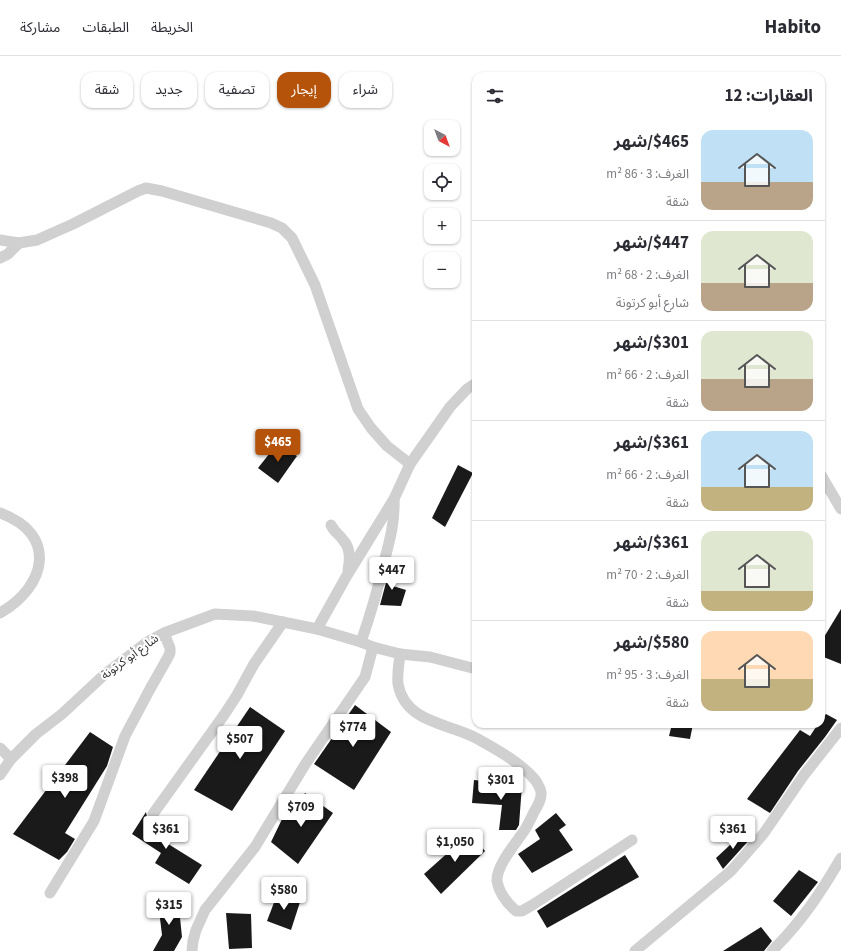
<!DOCTYPE html>
<html lang="ar">
<meta charset="utf-8">
<style>
:root{--surface:#fff;--page:#f2f2f3;--text:#2b2b33;--muted:#7c7c81;--line:#e1e1e2;--accent:#b45309}
body{margin:0;font-family:"Source Sans 3","Noto Sans Arabic",sans-serif;background:var(--page);color:var(--text);direction:rtl;height:100vh;display:flex;flex-direction:column;font-size:15px;white-space:nowrap}
*{box-sizing:border-box;margin:0}
p{font-size:13px;color:var(--muted)}
.icon{flex:none;width:22px;height:22px;fill:none;stroke:currentColor;stroke-width:2;stroke-linecap:round;stroke-linejoin:round}
.map{position:relative;flex:1;overflow:hidden;direction:ltr}
.panel{position:absolute;left:472px;top:16px;width:353px;height:656px;display:flex;flex-direction:column;background:var(--surface);border-radius:12px;box-shadow:0 1px 3px #0004;direction:rtl}
.panel>*{flex:none}
.top-card{position:absolute;left:12px;top:16px;width:380px;height:36px;direction:rtl;display:flex;gap:8px}
.needle{width:26px;rotate:139deg}
.buttons{position:absolute;left:424px;top:64px;display:grid;gap:8px}
.buttons a{display:grid;place-items:center;width:36px;height:36px;border-radius:8px;background:var(--surface);box-shadow:0 1px 3px #0004;font-size:20px}
.price{position:absolute;translate:-50% -34px;padding:0 9px;border-radius:4px;background:#fff;color:#222;font-size:13px;line-height:26px;filter:drop-shadow(0 1px 2px #0008)}
.price::after{content:'';position:absolute;left:50%;top:24px;width:12px;height:9px;margin-left:-6px;background:inherit;clip-path:polygon(0 0,100% 0,50% 100%)}
.price.active{background:var(--accent);color:#fff}
ul{padding:0;list-style:none}
li{display:flex;align-items:center;gap:12px;height:100px;padding:0 12px}
li+li{border-top:1px solid var(--line)}
li span{display:grid;place-items:center;flex:none;width:112px;height:80px;border-radius:12px;color:#555}
li>.icon{margin-inline-start:auto}
span .icon{width:48px;height:48px;fill:#fffc;stroke-width:1}
li b{font-size:17px}
h2{display:flex;justify-content:space-between;align-items:center;height:48px;padding:0 12px;font-size:17px}
.chip{padding:0 14px;border-radius:12px;background:var(--surface);box-shadow:0 1px 3px #0004;font-size:14px;line-height:36px}
.chip.active{background:var(--accent);color:#fff}
header{display:flex;align-items:center;gap:24px;box-sizing:border-box;height:56px;padding:0 20px;background:var(--surface);border-bottom:1px solid var(--line)}
header strong{font-size:19px}
nav{display:flex;gap:22px;margin-inline-start:auto;font-size:14px}
.map>svg:first-child{display:block}
.building{fill:#1a1a1a}
.lines{fill:none;stroke-linecap:round;stroke-linejoin:round}
.minor{stroke:#d0d0d0;stroke-width:11}
.labels{text-anchor:middle;dominant-baseline:central;stroke-width:4;stroke-linejoin:round;paint-order:stroke}
.street-label{font-size:12px;fill:#333;stroke:#fff}
</style>
<header>
<strong>Habito</strong>
<nav><a>الخريطة</a><a>الطبقات</a><a>مشاركة</a></nav>
</header>
<div class="map">
<svg width="841" height="895" viewBox="0 0 841 895">
<rect width="100%" height="100%" fill="#fff"/>
<!-- building -->
<g class="building">
<path d="M277,388L297,400L278,427L258,412Z"/>
<path d="M458,409L473,417L445,471L432,462Z"/>
<path d="M391,508L397,509L393,530L406,534L401,550L380,549Z"/>
<path d="M841,553V608L821,600V586Z"/>
<path d="M355,649L391,676L354,734L314,708Z"/>
<path d="M250,651L285,675L232,755L194,734Z"/>
<path d="M826,658L837,664L825,681L798,715L770,757L747,743L800,674L810,680L818,668H821V664Z"/>
<path d="M672,668H693L690,683L669,680Z"/>
<path d="M90,676L113,691L107,710L65,777L75,783L67,796L59,804L13,778Z"/>
<path d="M474,724L522,729L519,769L516,774H499L502,749L472,747Z"/>
<path d="M305,737L333,757L298,808L271,786L285,757L291,761Z"/>
<path d="M146,756L147,761L149,763L153,765L157,764L171,775L165,786L202,809L189,828L155,807L161,797L132,778Z"/>
<path d="M556,757L566,769L559,774L573,794L532,817L518,798L540,783L535,774Z"/>
<path d="M745,775L751,782L723,813L716,802Z"/>
<path d="M470,777L485,795L441,838L424,818Z"/>
<path d="M625,799L639,821L547,872L537,855Z"/>
<path d="M799,814L818,826L791,860L773,845Z"/>
<path d="M278,836L301,843L291,874L267,865Z"/>
<path d="M178,842L182,881L174,895H153L162,879L158,846Z"/>
<path d="M226,857L251,858L252,892L229,893Z"/>
<path d="M761,871L772,885L764,895H723Z"/>
</g>
<g class="lines">
<!-- minor -->
<g class="minor">
<path d="M0,184L19,187L37,184L73,168L138,135L146,132L162,135L271,167L282,172L292,182L315,229L358,353L371,372L387,390L410,408"/>
<path d="M0,202L8,198L19,187"/>
<path d="M821,419L841,453"/>
<path d="M0,457C58,478 47,530 0,557"/>
<path d="M331,469C334,476 339,478 343,484C351,492 350,504 348,514"/>
<path d="M317,573L346,521L394,443L410,408L450,351L467,333L476,327"/>
<path d="M361,586C370,560 378,533 384,506C390,484 395,465 394,443"/>
<path d="M400,598L430,601L476,613"/>
<path d="M0,692L11,703"/>
<path d="M0,719L11,703L36,678L62,658L105,618L147,586L164,577L215,558L253,560L317,573L361,586L373,591L400,598C399,608 397,618 398,628C405,666 446,667 474,681C494,692 522,707 536,725C538,729 542,734 541,739C541,745 537,751 534,756C531,762 528,769 524,775C516,787 496,810 497,825C499,837 507,847 516,855H522L534,848L632,784"/>
<path d="M153,758L224,659L237,639L254,608L283,566"/>
<path d="M50,837L94,765L125,680L150,633L167,603L170,597V592L164,577"/>
<path d="M192,895L193,885L196,874L205,854L255,791L306,707L365,621L373,591"/>
<path d="M635,895L731,815L764,777L804,719L841,672"/>
<path d="M772,895C802,865 820,838 841,802"/>
</g>
</g>
<g class="labels">
<!-- street labels -->
<g class="street-label">
<text transform="translate(130 601) rotate(-36)">شارع أبو كرتونة</text>
</g>
</g>
</svg>
<div class="buttons">
<a><svg class="needle" viewBox="-14 -14 28 28"><path d="M0-13l5 13h-10z" fill="#e53935"/><path d="M0 13l5-13h-10z" fill="#7c7c81"/></svg></a>
<a><svg class="icon" aria-label="locate" viewBox="0 0 24 24"><circle cx="12" cy="12" r="6"/><path d="M12 2v4M12 18v4M2 12h4M18 12h4"/></svg></a>
<a>+</a>
<a>−</a>
</div>
<b class="price active" style="left:278px;top:407px">$465</b>
<b class="price" style="left:392px;top:535px">$447</b>
<b class="price" style="left:353px;top:692px">$774</b>
<b class="price" style="left:240px;top:704px">$507</b>
<b class="price" style="left:65px;top:743px">$398</b>
<b class="price" style="left:501px;top:745px">$301</b>
<b class="price" style="left:301px;top:772px">$709</b>
<b class="price" style="left:166px;top:794px">$361</b>
<b class="price" style="left:733px;top:794px">$361</b>
<b class="price" style="left:455px;top:807px">$1,050</b>
<b class="price" style="left:284px;top:855px">$580</b>
<b class="price" style="left:169px;top:870px">$315</b>
<div class="top-card">
<a class="chip">شراء</a>
<a class="chip active">إيجار</a>
<a class="chip">تصفية</a>
<a class="chip">جديد</a>
<a class="chip">شقة</a>
</div>
<section class="panel">
<h2>العقارات: 12<svg class="icon" aria-label="filters" viewBox="0 0 24 24"><path d="M4 7h16M4 17h16"/><circle cx="9" cy="7" r="2"/><circle cx="15" cy="17" r="2"/></svg></h2>
<ul>
<li><span style="background:linear-gradient(#bfe0f5 65%,#b9a48a 0)"><svg class="icon" aria-label="home" viewBox="0 0 24 24"><path d="M3 11l9-7 9 7M6 9v11h12V9"/></svg></span><div><b>$465/شهر</b><p>الغرف: 3 · 86 m²</p><p>شقة</p></div></li>
<li><span style="background:linear-gradient(#dfe7d0 65%,#b9a48a 0)"><svg class="icon" aria-label="home" viewBox="0 0 24 24"><path d="M3 11l9-7 9 7M6 9v11h12V9"/></svg></span><div><b>$447/شهر</b><p>الغرف: 2 · 68 m²</p><p>شارع أبو كرتونة</p></div></li>
<li><span style="background:linear-gradient(#dfe7d0 60%,#b9a48a 0)"><svg class="icon" aria-label="home" viewBox="0 0 24 24"><path d="M3 11l9-7 9 7M6 9v11h12V9"/></svg></span><div><b>$301/شهر</b><p>الغرف: 2 · 66 m²</p><p>شقة</p></div></li>
<li><span style="background:linear-gradient(#bfe0f5 70%,#c2b280 0)"><svg class="icon" aria-label="home" viewBox="0 0 24 24"><path d="M3 11l9-7 9 7M6 9v11h12V9"/></svg></span><div><b>$361/شهر</b><p>الغرف: 2 · 66 m²</p><p>شقة</p></div></li>
<li><span style="background:linear-gradient(#dfe7d0 75%,#c2b280 0)"><svg class="icon" aria-label="home" viewBox="0 0 24 24"><path d="M3 11l9-7 9 7M6 9v11h12V9"/></svg></span><div><b>$361/شهر</b><p>الغرف: 2 · 70 m²</p><p>شقة</p></div></li>
<li><span style="background:linear-gradient(#ffd9b3 60%,#c2b280 0)"><svg class="icon" aria-label="home" viewBox="0 0 24 24"><path d="M3 11l9-7 9 7M6 9v11h12V9"/></svg></span><div><b>$580/شهر</b><p>الغرف: 3 · 95 m²</p><p>شقة</p></div></li>
</ul>
</section>
</div>
